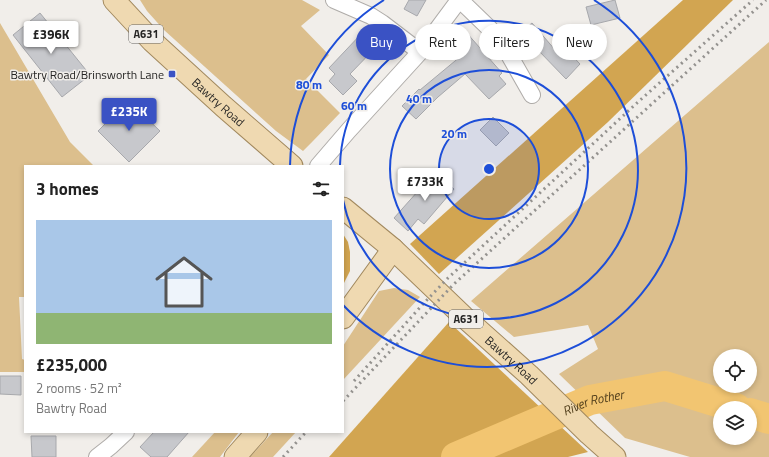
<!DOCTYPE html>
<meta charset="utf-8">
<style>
:root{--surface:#fff;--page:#f2f2f2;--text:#222;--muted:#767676;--accent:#3a52c4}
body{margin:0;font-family:"Titillium Web",sans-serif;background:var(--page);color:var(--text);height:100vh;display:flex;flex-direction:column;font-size:15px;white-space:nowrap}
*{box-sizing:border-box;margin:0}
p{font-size:13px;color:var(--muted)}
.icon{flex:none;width:22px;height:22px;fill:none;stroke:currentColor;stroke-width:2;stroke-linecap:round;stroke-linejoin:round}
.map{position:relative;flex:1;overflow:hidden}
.side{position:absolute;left:24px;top:165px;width:320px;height:268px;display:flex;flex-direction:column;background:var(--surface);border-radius:0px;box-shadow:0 2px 6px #0003}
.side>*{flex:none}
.guide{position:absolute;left:356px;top:24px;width:353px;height:36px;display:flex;gap:8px}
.tools{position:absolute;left:713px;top:349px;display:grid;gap:8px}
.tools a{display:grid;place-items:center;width:44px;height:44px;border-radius:50%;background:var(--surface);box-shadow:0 2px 6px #0003;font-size:20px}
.price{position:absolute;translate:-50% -34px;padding:0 9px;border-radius:4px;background:#fff;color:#222;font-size:13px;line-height:26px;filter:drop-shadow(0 1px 2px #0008)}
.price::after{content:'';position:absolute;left:50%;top:24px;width:12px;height:9px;margin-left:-6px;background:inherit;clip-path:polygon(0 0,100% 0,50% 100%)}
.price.current{background:var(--accent);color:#fff}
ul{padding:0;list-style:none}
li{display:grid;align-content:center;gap:8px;height:212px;padding:0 12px}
li span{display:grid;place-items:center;height:124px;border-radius:0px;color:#555}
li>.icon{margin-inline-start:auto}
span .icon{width:72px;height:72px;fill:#fffc;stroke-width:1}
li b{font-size:17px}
h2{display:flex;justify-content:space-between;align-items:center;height:48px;padding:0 12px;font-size:17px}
.chip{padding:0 14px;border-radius:18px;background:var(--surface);box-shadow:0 2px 6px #0003;font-size:14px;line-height:36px}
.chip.current{background:var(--accent);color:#fff}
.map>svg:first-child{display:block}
.green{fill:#dcbf8d;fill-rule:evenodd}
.forest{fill:#d2a551}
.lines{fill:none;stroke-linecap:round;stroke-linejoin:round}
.river{stroke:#f2c571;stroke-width:30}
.building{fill:#c7c8cc;stroke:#a7a8ac}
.minor-casing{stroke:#afaca9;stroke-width:18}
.major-casing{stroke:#a2895e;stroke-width:23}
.minor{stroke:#fff;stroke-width:16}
.major{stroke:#efd9b1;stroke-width:21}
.rail{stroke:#94928f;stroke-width:3;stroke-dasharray:2 4;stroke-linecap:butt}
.ring{fill:none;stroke:#1d4ed8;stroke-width:2}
.poi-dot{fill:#3a52c4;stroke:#f1eeea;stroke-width:1.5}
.labels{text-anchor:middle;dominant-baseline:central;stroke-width:3;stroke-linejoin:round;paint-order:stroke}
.shield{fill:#f1eeea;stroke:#63615f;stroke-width:1}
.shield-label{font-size:11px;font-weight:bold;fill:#262524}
.poi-label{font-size:12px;fill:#262524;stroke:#f1eeea;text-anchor:end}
.street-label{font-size:12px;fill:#262524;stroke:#f1eeea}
.water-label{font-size:13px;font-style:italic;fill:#53401d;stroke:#f1eeea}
.centre{fill:#1d4ed8;stroke:#f1eeea;stroke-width:2}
.ring-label{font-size:12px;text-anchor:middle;font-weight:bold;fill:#1d4ed8;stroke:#f1eeea;stroke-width:3;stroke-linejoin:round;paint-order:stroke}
</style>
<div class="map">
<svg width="769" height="457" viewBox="0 0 769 457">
<rect width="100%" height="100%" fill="#f1eeea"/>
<!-- green -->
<g class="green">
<path d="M140,0H302L320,10L301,26L329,55L306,79L340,113L313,141L303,151L276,131L164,30L147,11Z"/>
<path d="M0,23L70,142L94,166H25V297H19L22,359L25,360V372H0Z"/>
<path d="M769,42V457H690L625,438L559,374L598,349L588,325L514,337L471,301ZM720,356H750V386H720ZM720,408H750V438H720Z"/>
<path d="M394,288L408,290L420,297L343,380V346L379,291Z"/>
<path d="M215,432H239L220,457H192Z"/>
<path d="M273,432H296L273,457H250Z"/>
</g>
<!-- forest -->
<g class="forest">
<path d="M683,0H733L608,122L439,274L410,244Z"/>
<path d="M343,234L348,242L350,252V271L343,285Z"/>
<path d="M449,322L588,452L568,457H329Z"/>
</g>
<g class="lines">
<!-- river -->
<g class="river">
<path d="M750,413L769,419"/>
<path id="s1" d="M456,457L590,400L665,386L736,408"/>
</g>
</g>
<!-- building -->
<g class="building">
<path d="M409,0H426L417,16L404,9Z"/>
<path d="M615,0L620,18L591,25L586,7Z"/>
<path d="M40,13L90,75L62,97L13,35Z"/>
<path d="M532,23L556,51L562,45L580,64L566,79L538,50L532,55L516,36Z"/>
<path d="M465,31L502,73L499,76L506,84L489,99L465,74L438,97L416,119L402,106L419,89L420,90L461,56L450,45Z"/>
<path d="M363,32L377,46L350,74L357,81L343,95L329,81L335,74L329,68Z"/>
<path d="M123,106L130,112L135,107L160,131L129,162L98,131Z"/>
<path d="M493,117L509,133L496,146L480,130Z"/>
<path d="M435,172L454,189L424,224L418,219L408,231L394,218Z"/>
<path d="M0,376H21V395L0,394Z"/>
<path d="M154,432H189L167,457H151L140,447Z"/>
<path d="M31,436H56V457H32Z"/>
</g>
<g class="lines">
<!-- minor casing -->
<g class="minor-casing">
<g id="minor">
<path d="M334,0L371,16L382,23L420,52"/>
<path d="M460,0L490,29L504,46L532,95"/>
<path d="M318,166L349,130L420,52L436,31L459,0"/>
<path d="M97,457L111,446L126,432"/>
</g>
</g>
<!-- major casing -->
<g class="major-casing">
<g id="major">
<path id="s2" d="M114,0L152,41L223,106L292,166"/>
<path id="s3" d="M343,208L393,249L464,317L529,375L589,434L615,457"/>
<path d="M343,318L393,249"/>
<path d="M235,457L257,432"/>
</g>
</g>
<!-- minor -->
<use href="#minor" class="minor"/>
<!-- major -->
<use href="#major" class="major"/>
<!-- rail -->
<g class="rail">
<path d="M354,381L424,303L448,278L638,102L753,0"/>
<path d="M343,401L454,284L766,0"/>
<path d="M283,457L306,432"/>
</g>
</g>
<!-- distance rings -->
<circle cx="489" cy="169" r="50" fill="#1d4ed8" fill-opacity=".12"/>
<g class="ring">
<circle cx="489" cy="169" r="50"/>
<circle cx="489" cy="169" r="99"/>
<path d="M340 165A149 149 0 1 1 343 200"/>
<path d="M290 166A199 199 0 0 1 384 0M594 0A199 199 0 1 1 343 305"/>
</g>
<!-- markers -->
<rect class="poi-dot" x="168" y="70" width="8" height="8" rx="2"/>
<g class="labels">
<!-- shield labels -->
<g class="shield">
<rect x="129" y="25" width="34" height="18" rx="3"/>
<rect x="449" y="310" width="34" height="18" rx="3"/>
</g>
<g class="shield-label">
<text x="146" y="34">A631</text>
<text x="466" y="319">A631</text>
</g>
<!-- poi labels -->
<g class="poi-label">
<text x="164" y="74">Bawtry Road/Brinsworth Lane</text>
</g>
<!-- street labels -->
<g class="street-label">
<text stroke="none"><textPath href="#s2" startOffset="146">Bawtry Road</textPath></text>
<text stroke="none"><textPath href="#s3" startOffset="227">Bawtry Road</textPath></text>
</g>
<!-- water labels -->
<g class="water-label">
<text stroke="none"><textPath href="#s1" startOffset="148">River Rother</textPath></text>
</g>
</g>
<circle cx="489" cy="169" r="6" class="centre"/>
<g class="ring-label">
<text x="309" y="89">80 m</text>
<text x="419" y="103">40 m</text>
<text x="354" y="110">60 m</text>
<text x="454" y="138">20 m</text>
</g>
</svg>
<div class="tools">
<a><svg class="icon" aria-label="locate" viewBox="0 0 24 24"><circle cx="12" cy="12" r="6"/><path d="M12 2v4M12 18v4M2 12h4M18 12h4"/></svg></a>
<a><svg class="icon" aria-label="layers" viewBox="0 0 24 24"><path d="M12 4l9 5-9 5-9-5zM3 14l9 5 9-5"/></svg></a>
</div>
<b class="price" style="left:51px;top:55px">£396K</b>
<b class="price current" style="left:129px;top:132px">£235K</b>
<b class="price" style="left:425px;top:202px">£733K</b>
<div class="guide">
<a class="chip current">Buy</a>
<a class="chip">Rent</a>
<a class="chip">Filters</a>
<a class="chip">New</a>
</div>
<section class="side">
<h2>3 homes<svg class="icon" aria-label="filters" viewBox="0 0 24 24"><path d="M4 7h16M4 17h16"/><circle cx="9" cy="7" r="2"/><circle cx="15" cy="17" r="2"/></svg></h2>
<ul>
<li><span style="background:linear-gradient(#a9c7e8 75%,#8fb573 0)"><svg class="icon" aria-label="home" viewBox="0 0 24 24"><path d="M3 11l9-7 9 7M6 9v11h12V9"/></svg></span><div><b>£235,000</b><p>2 rooms · 52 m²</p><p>Bawtry Road</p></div></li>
</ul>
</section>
</div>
